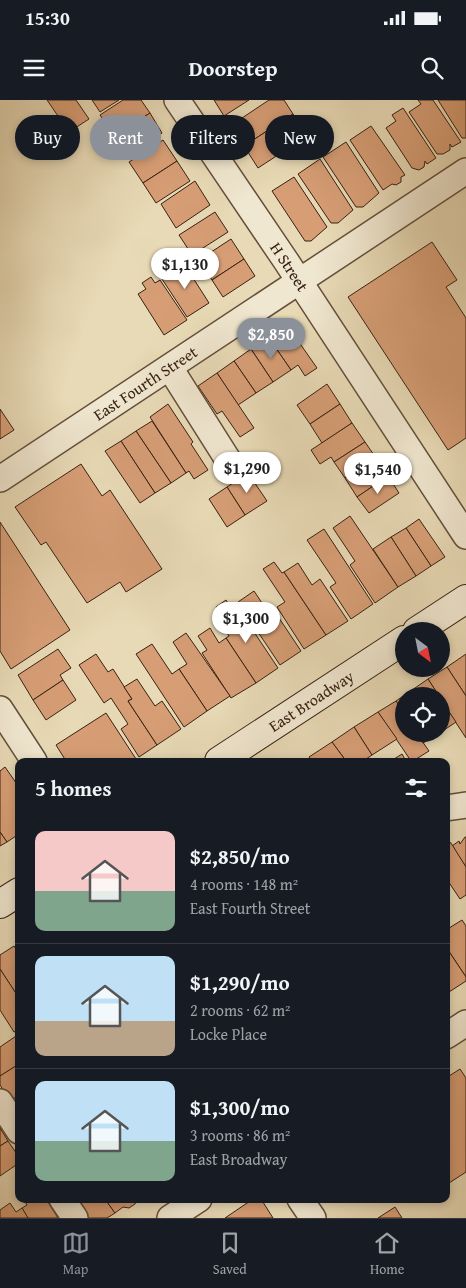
<!DOCTYPE html>
<meta charset="utf-8">
<style>
:root{--surface:#171b24;--page:#20242c;--text:#f1f3f6;--muted:#9ea1a6;--line:#363941;--accent:#8c9099}
body{margin:0;font-family:"Gentium Book Plus",serif;background:var(--page);color:var(--text);height:100vh;display:flex;flex-direction:column;font-size:19px;white-space:nowrap}
*{box-sizing:border-box;margin:0}
p{font-size:16px;color:var(--muted)}
.icon{flex:none;width:28px;height:28px;fill:none;stroke:currentColor;stroke-width:2;stroke-linecap:round;stroke-linejoin:round}
.map{position:relative;flex:1;overflow:hidden}
.sheet{position:absolute;left:15px;top:658px;width:435px;height:445px;display:flex;flex-direction:column;background:var(--surface);border-radius:10px;box-shadow:0 2px 8px #0003}
.sheet>*{flex:none}
.banner{position:absolute;left:15px;top:15px;width:436px;height:45px;display:flex;gap:10px}
.needle{width:32px;rotate:148deg}
.fabs{position:absolute;left:395px;top:522px;display:grid;gap:10px}
.fabs a{display:grid;place-items:center;width:55px;height:55px;border-radius:50%;background:var(--surface);box-shadow:0 2px 8px #0003;font-size:25px}
.price{position:absolute;translate:-50% -42px;padding:0 11px;border-radius:18px;background:#fff;color:#222;font-size:16px;line-height:32px;filter:drop-shadow(0 1px 2px #0008)}
.price::after{content:'';position:absolute;left:50%;top:30px;width:15px;height:11px;margin-left:-8px;background:inherit;clip-path:polygon(0 0,100% 0,50% 100%)}
.price.active{background:var(--accent);color:#fff}
ul{padding:0;list-style:none}
li{display:flex;align-items:center;gap:15px;height:125px;padding:0 20px}
li+li{border-top:1px solid var(--line)}
li span{display:grid;place-items:center;flex:none;width:140px;height:100px;border-radius:10px;color:#555}
li>.icon{margin-inline-start:auto}
span .icon{width:60px;height:60px;fill:#fffc;stroke-width:1}
li b{font-size:21px}
h2{display:flex;justify-content:space-between;align-items:center;height:60px;padding:0 20px;font-size:21px}
.tag{padding:0 18px;border-radius:22px;background:var(--surface);box-shadow:0 2px 8px #0003;font-size:18px;line-height:45px}
.tag.active{background:var(--accent);color:#fff}
.status{display:flex;justify-content:space-between;align-items:center;height:35px;padding:0 25px;background:var(--surface);direction:ltr}
.status svg{height:14px;fill:currentColor}
header{display:flex;justify-content:space-between;align-items:center;height:65px;padding:0 20px;background:var(--surface);font-size:22px;font-weight:600}
.tab-bar{display:flex;justify-content:space-around;align-items:center;height:70px;border-top:1px solid var(--line);background:var(--surface);font-size:14px;color:var(--muted)}
.tab-bar a{display:grid;justify-items:center;gap:2px}
.tab-bar .active{color:var(--accent)}
.map>svg:first-child{display:block}
.building{fill:#d79e76;stroke:#372112}
.lines{fill:none;stroke-linecap:round;stroke-linejoin:round}
.street-casing{stroke:#634f3b;stroke-width:28}
.secondary-casing{stroke:#372112;stroke-width:30}
.street{stroke:#f0e7d0;stroke-width:25}
.secondary{stroke:#f0e7d0;stroke-width:28}
.labels{text-anchor:middle;dominant-baseline:central;stroke-width:4;stroke-linejoin:round;paint-order:stroke}
.street-label{font-size:16px;fill:#372112;stroke:#f0e7d0}
</style>
<div class="status"><b>15:30</b><svg viewBox="0 0 49 12"><path d="M0 12V9h3v3zM5 12V6h3v6zM10 12V3h3v9zM15 12V0h3v12zM26 1h20v11H26zM47 4h2v5h-2z"/></svg></div>
<header><svg class="icon" aria-label="menu" viewBox="0 0 24 24"><path d="M4 6h16M4 12h16M4 18h16"/></svg>Doorstep<svg class="icon" aria-label="search" viewBox="0 0 24 24"><circle cx="10" cy="10" r="6"/><path d="M15 15l6 6"/></svg></header>
<div class="map">
<svg width="466" height="1118" viewBox="0 0 466 1118">
<rect width="100%" height="100%" fill="#e8dab6"/>
<filter id="stains"><feTurbulence type="fractalNoise" baseFrequency=".004" numOctaves="4"/><feColorMatrix values="0 0 0 0 .2 0 0 0 0 .09 0 0 0 0 .02 0 0 0 .5 -.17"/></filter>
<radialGradient id="worn" r=".72"><stop offset=".6" stop-color="#630" stop-opacity="0"/><stop offset="1" stop-color="#630" stop-opacity=".3"/></radialGradient>
<!-- building -->
<g class="building">
<path d="M47,0H76L89,19L69,32Z"/>
<path d="M92,0H119L100,12Z"/>
<path d="M123,0H141L150,13L114,36L100,15Z"/>
<path d="M214,0H249L224,16Z"/>
<path d="M269,0H284L293,14L244,46L230,26Z"/>
<path d="M418,0H433L461,42L452,47L450,44V50L443,54H437L409,12L421,4Z"/>
<path d="M438,0H466V38H462Z"/>
<path d="M403,8L436,58L427,64L425,61L424,67L419,70L412,68L386,28L396,21L392,15Z"/>
<path d="M150,13L162,33L127,56L114,36Z"/>
<path d="M293,14L307,36L258,68L244,46Z"/>
<path d="M371,26L405,75L401,77V82L396,85L392,84L383,90L350,40Z"/>
<path d="M163,40L177,61L143,83L129,62Z"/>
<path d="M346,42L379,93L363,107H356L323,57Z"/>
<path d="M320,59L353,110L338,123H331L298,74Z"/>
<path d="M177,61L190,81L156,103L143,83Z"/>
<path d="M294,77L327,127L311,141H305L272,91Z"/>
<path d="M195,81L210,105L176,128L161,104Z"/>
<path d="M215,112L228,132L192,155L179,135Z"/>
<path d="M231,139L244,159L212,180L199,160Z"/>
<path d="M432,142L457,180L446,187L466,218V338L448,350L348,197Z"/>
<path d="M181,159L209,203L187,217L162,179L177,169L173,165Z"/>
<path d="M244,159L255,176L223,197L212,180Z"/>
<path d="M151,177L155,183L160,180L187,220L164,235L138,194L146,189L142,183Z"/>
<path d="M287,225L317,268L305,276L298,265L291,270L269,238Z"/>
<path d="M269,238L291,270L273,282L251,249Z"/>
<path d="M251,249L273,282L256,293L234,261Z"/>
<path d="M234,261L256,293L238,305L217,273Z"/>
<path d="M217,273L254,328L240,337L222,311L217,314L198,286Z"/>
<path d="M327,284L340,304L310,324L297,305Z"/>
<path d="M168,304L193,342L191,344L208,370L194,379L189,371L186,373L150,317Z"/>
<path d="M340,304L352,323L322,343L310,324Z"/>
<path d="M0,309L14,330L0,339Z"/>
<path d="M152,321L186,373L171,383L136,331Z"/>
<path d="M352,323L365,342L334,362L331,357L320,364L311,350Z"/>
<path d="M136,331L171,383L155,393L121,341Z"/>
<path d="M121,341L155,393L140,403L105,351Z"/>
<path d="M365,342L376,358L345,378L334,362Z"/>
<path d="M376,358L388,376L357,397L345,378Z"/>
<path d="M81,364L102,396L110,390L162,469L126,492L120,482L87,503L46,442L41,445L15,407Z"/>
<path d="M248,373L267,401L245,415L227,387Z"/>
<path d="M388,376L399,393L369,413L357,397Z"/>
<path d="M227,387L245,415L227,427L209,399Z"/>
<path d="M350,416L398,487L375,503L350,465L355,461L333,428Z"/>
<path d="M419,419L445,457L431,466L406,428Z"/>
<path d="M0,422L70,530L11,569L0,551Z"/>
<path d="M406,428L431,466L416,476L391,437Z"/>
<path d="M324,429L373,504L351,519L330,487L336,483L307,440Z"/>
<path d="M391,437L416,476L398,487L373,449Z"/>
<path d="M274,462L282,473L284,472L326,535L304,549L277,507L285,502L263,469Z"/>
<path d="M298,463L312,485L320,479L348,521L326,535L284,472Z"/>
<path d="M254,491L272,518L277,515L301,551L280,565L238,502Z"/>
<path d="M226,500L243,526L248,523L278,568L256,583L226,538L229,536L215,515L219,512L216,507Z"/>
<path d="M210,528L219,543L226,538L256,583L231,598L202,553L207,550L198,536Z"/>
<path d="M186,533L230,596L207,611L179,569L187,564L173,542Z"/>
<path d="M152,544L172,574L179,569L207,611L184,627L136,554Z"/>
<path d="M58,549L71,568L60,575L63,580L33,600L18,575Z"/>
<path d="M96,554L108,572L113,569L132,599L128,601L157,645L139,657L121,629L128,624L111,598L104,603L79,565Z"/>
<path d="M466,554V596L447,567Z"/>
<path d="M447,567L466,596V638L441,600V596H439L428,579Z"/>
<path d="M137,579L155,606L162,601L181,629L157,645L128,601L132,599L124,587Z"/>
<path d="M428,579L439,596H416L412,590Z"/>
<path d="M63,580L76,600L46,620L33,600Z"/>
<path d="M412,590L416,596H404V613L396,601Z"/>
<path d="M441,600L456,622L441,632Z"/>
<path d="M396,601L404,613V634H417L429,651L413,661H411L378,612Z"/>
<path d="M378,612L397,639L372,655L354,627Z"/>
<path d="M106,613L136,659L133,661H66L56,645Z"/>
<path d="M354,627L372,655L363,661H346L332,642Z"/>
<path d="M417,634H439L423,643Z"/>
<path d="M332,642L346,661H312L309,657Z"/>
<path d="M402,654L406,661H391Z"/>
<path d="M5,667L19,687V734L7,742L0,732V671Z"/>
<path d="M0,732L7,742L0,746Z"/>
<path d="M465,737H466V767L452,746L459,741L460,744Z"/>
<path d="M446,740L451,743L466,767V795L460,799L446,778Z"/>
<path d="M462,820L466,826V877L446,847V830Z"/>
<path d="M14,846L19,854V898L0,869V855Z"/>
<path d="M446,847L466,877V881L449,892L446,889Z"/>
<path d="M0,869L19,898V930L14,932L0,910Z"/>
<path d="M19,934V964L0,976V947Z"/>
<path d="M19,964V995L10,1001L0,985V976Z"/>
<path d="M460,969L466,978V1072L446,1085V978Z"/>
<path d="M0,1028L8,1041L0,1046Z"/>
<path d="M8,1041L19,1057V1063L0,1076V1046Z"/>
<path d="M23,1099H46L58,1118H28L22,1108L27,1105Z"/>
<path d="M75,1099H105L115,1113L107,1118H88Z"/>
<path d="M105,1099H137L135,1104L129,1108L123,1107L115,1113Z"/>
<path d="M253,1099H261L273,1118H225Z"/>
<path d="M10,1103L16,1112L22,1108L28,1118H0V1110Z"/>
<path d="M395,1107L402,1118H378Z"/>
</g>
<g class="lines">
<!-- street casing -->
<g class="street-casing">
<g id="street">
<path id="s1" d="M177,0L286,161L466,436"/>
<path d="M170,268L230,363"/>
<path id="s2" d="M0,379L466,71"/>
<path d="M0,609L34,661"/>
<path d="M446,708L466,705"/>
<path d="M446,936L466,923"/>
<path d="M0,1002L19,1031"/>
<path d="M62,1099L75,1118"/>
<path d="M300,1099L313,1118"/>
<path d="M170,1118L199,1099"/>
</g>
</g>
<!-- secondary casing -->
<g class="secondary-casing">
<g id="secondary">
<path d="M417,531L466,499"/>
<path id="s3" d="M219,661L404,540"/>
<path d="M0,804L19,792"/>
</g>
</g>
<!-- street -->
<use href="#street" class="street"/>
<!-- secondary -->
<use href="#secondary" class="secondary"/>
</g>
<g class="labels">
<!-- street labels -->
<g class="street-label">
<text stroke="none"><textPath href="#s1" startOffset="201">H Street</textPath></text>
<text stroke="none"><textPath href="#s2" startOffset="174">East Fourth Street</textPath></text>
<text stroke="none"><textPath href="#s3" startOffset="110">East Broadway</textPath></text>
</g>
</g>
<rect width="100%" height="100%" filter="url(#stains)"/>
<rect width="100%" height="100%" fill="url(#worn)"/>
</svg>
<div class="fabs">
<a><svg class="needle" viewBox="-14 -14 28 28"><path d="M0-13l5 13h-10z" fill="#e53935"/><path d="M0 13l5-13h-10z" fill="#9ea1a6"/></svg></a>
<a><svg class="icon" aria-label="locate" viewBox="0 0 24 24"><circle cx="12" cy="12" r="6"/><path d="M12 2v4M12 18v4M2 12h4M18 12h4"/></svg></a>
</div>
<b class="price" style="left:185px;top:190px">$1,130</b>
<b class="price active" style="left:271px;top:260px">$2,850</b>
<b class="price" style="left:247px;top:394px">$1,290</b>
<b class="price" style="left:378px;top:395px">$1,540</b>
<b class="price" style="left:246px;top:544px">$1,300</b>
<div class="banner">
<a class="tag">Buy</a>
<a class="tag active">Rent</a>
<a class="tag">Filters</a>
<a class="tag">New</a>
</div>
<section class="sheet">
<h2>5 homes<svg class="icon" aria-label="filters" viewBox="0 0 24 24"><path d="M4 7h16M4 17h16"/><circle cx="9" cy="7" r="2"/><circle cx="15" cy="17" r="2"/></svg></h2>
<ul>
<li><span style="background:linear-gradient(#f6c9c9 60%,#7fa58c 0)"><svg class="icon" aria-label="home" viewBox="0 0 24 24"><path d="M3 11l9-7 9 7M6 9v11h12V9"/></svg></span><div><b>$2,850/mo</b><p>4 rooms · 148 m²</p><p>East Fourth Street</p></div></li>
<li><span style="background:linear-gradient(#bfe0f5 65%,#b9a48a 0)"><svg class="icon" aria-label="home" viewBox="0 0 24 24"><path d="M3 11l9-7 9 7M6 9v11h12V9"/></svg></span><div><b>$1,290/mo</b><p>2 rooms · 62 m²</p><p>Locke Place</p></div></li>
<li><span style="background:linear-gradient(#bfe0f5 60%,#7fa58c 0)"><svg class="icon" aria-label="home" viewBox="0 0 24 24"><path d="M3 11l9-7 9 7M6 9v11h12V9"/></svg></span><div><b>$1,300/mo</b><p>3 rooms · 86 m²</p><p>East Broadway</p></div></li>
</ul>
</section>
</div>
<nav class="tab-bar">
<a class="active"><svg class="icon" aria-label="map" viewBox="0 0 24 24"><path d="M3 6l6-2 6 2 6-2v14l-6 2-6-2-6 2zM9 4v14M15 6v14"/></svg>Map</a>
<a><svg class="icon" aria-label="saved" viewBox="0 0 24 24"><path d="M7 4h10v16l-5-4-5 4z"/></svg>Saved</a>
<a><svg class="icon" aria-label="home" viewBox="0 0 24 24"><path d="M3 11l9-7 9 7M6 9v11h12V9"/></svg>Home</a>
</nav>
